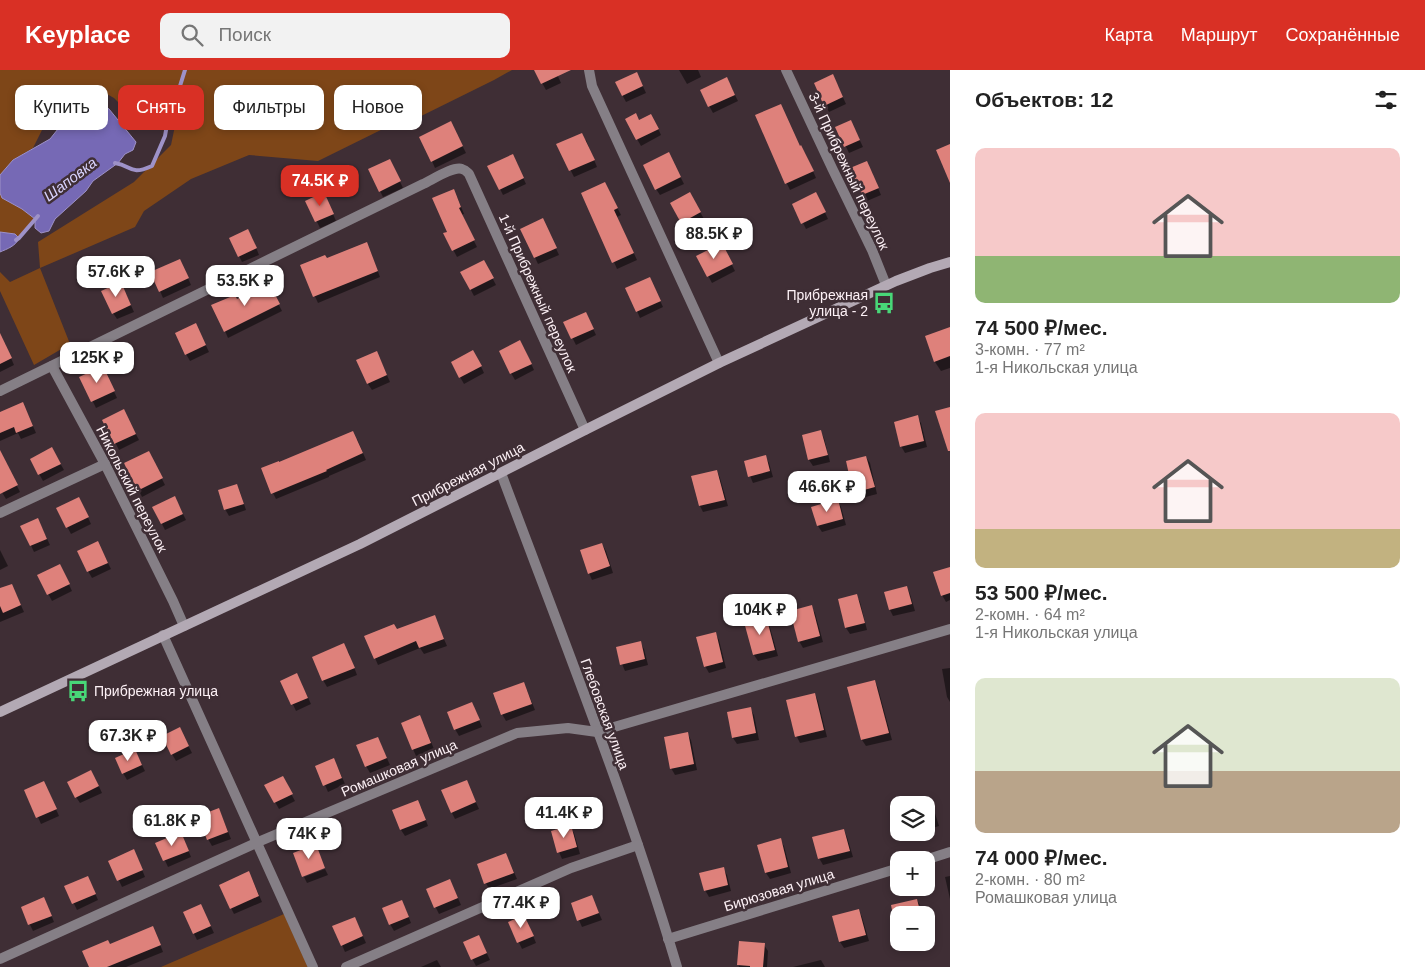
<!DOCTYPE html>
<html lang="ru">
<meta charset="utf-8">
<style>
:root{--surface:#fff;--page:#f2f2f2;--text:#222;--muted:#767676;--accent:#d93025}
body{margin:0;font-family:Arial,sans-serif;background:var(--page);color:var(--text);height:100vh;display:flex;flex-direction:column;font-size:19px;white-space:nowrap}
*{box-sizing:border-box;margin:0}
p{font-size:16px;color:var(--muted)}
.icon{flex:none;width:28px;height:28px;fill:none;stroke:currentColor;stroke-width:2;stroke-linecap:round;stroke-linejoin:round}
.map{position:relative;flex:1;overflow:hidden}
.drawer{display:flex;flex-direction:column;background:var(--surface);width:475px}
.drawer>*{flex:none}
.hud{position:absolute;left:15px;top:15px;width:475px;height:45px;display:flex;gap:10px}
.controls{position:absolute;left:890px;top:726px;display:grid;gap:10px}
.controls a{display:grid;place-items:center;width:45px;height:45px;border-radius:10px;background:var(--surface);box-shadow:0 2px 8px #0003;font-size:25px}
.price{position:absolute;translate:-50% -42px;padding:0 11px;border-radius:10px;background:#fff;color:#222;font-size:16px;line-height:32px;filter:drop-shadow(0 1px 2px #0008)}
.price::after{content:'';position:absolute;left:50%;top:30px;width:15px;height:11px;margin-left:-8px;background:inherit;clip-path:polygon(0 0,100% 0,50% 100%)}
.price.current{background:var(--accent);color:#fff}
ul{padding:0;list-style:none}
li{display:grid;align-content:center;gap:10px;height:265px;padding:0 25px}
li span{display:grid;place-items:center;height:155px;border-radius:10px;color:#555}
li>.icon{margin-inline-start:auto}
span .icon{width:90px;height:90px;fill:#fffc;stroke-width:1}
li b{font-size:21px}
h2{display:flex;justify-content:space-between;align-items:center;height:60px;padding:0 25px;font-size:21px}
.tag{padding:0 18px;border-radius:10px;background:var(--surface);box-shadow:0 2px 8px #0003;font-size:18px;line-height:45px}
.tag.current{background:var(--accent);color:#fff}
header{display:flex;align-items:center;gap:30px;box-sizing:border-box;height:70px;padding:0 25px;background:var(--accent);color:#fff}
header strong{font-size:24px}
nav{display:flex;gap:28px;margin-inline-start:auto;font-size:18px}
.search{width:350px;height:45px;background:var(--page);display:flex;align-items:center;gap:12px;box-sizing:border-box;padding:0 18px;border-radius:10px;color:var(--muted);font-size:19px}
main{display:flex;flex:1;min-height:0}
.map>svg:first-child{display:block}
.green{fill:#7e4618}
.water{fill:#7669b5;stroke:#9e92c8}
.shadow{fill:#0007}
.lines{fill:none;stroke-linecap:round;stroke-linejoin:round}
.stream{stroke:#9e92c8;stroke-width:4}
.building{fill:#de817b}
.street{stroke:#857f86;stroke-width:10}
.secondary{stroke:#b3a9b4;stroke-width:10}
.labels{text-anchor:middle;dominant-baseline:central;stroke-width:5;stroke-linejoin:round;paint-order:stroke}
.street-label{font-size:14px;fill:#fdf1f6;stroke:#3f2e35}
.poi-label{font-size:14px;fill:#fdf1f6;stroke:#3f2e35;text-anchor:end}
.water-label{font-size:15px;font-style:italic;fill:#d9d4ff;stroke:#3f2e35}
</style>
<header>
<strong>Keyplace</strong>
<div class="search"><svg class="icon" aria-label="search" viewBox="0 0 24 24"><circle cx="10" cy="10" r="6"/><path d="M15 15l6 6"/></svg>Поиск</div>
<nav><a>Карта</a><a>Маршрут</a><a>Сохранённые</a></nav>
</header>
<main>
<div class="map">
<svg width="950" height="897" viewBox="0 0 950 897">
<rect width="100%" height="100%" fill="#3f2e35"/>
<!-- green -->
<g class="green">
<path d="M0,0H512L494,10L403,55L395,53L318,91L249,85L191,109L144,141L135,157L40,198L70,274L34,295L0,221V202L10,212L40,198L38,172L134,112L171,75L176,51L167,54H149L135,49L114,28L94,17L39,37L47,50L33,78L13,90L0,105Z"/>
<path d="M0,123L2,128L22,139L35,149L19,168L15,164L0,162Z"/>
<path d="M284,844L308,897H161Z"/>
</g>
<!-- water -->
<g class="water">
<path d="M96,30L109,39L136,72L133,80L125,84L118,93L93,111L86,121L55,149L49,161L41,163L35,158V149L22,139L2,128L0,123V105L13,90L50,69L58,59L86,34Z"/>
<path d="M0,162L15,164L19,168C16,176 7,179 0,182Z"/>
</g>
<!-- shadow -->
<g class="shadow">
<path d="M535,0H555L561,13L546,20Z"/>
<path d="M679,0H698L701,7L687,14Z"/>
<path d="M640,10L646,23L626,32L616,13Z"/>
<path d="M836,12L846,34L829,42L825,35Z"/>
<path d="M730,15L738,31L713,43L701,21Z"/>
<path d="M655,52L661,65L641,76L637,69Z"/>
<path d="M837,58H854L863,77L849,83Z"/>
<path d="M454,59L466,83L435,98L432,91Z"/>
<path d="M586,70L597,97L574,107L558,75Z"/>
<path d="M800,77L805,83L816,108L790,120L775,89Z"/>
<path d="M672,90L684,114L660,125L656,119Z"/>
<path d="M516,92L526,114L503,125L500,119Z"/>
<path d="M393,97L403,118L383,127L380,121Z"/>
<path d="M852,99H870L881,125L867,131Z"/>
<path d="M608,120L621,145L617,147L637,190L617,199L614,192Z"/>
<path d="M690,124L704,149L686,159L672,134Z"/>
<path d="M457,127L464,144L461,145L477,177L457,187L445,164L448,162Z"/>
<path d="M327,130L336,151L320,158L307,131Z"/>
<path d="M819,130L828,149L806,159L803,153Z"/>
<path d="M546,156L559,185L538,194L522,159Z"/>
<path d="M252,167L259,185L242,192L239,186Z"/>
<path d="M370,180L380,207L318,233L301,196Z"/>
<path d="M725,181L735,201L712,213L698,187Z"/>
<path d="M183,197L191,215L163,228L160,221Z"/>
<path d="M487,198L496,215L474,226L462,203Z"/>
<path d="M268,214L282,241L228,268L225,261L237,230Z"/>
<path d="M653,215L663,237L640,248L637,241Z"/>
<path d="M124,220L134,242L117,249L113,243Z"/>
<path d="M589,250L596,265L576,275L565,253Z"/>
<path d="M950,258V298L941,301L935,292L926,267Z"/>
<path d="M199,261L209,282L190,291L186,284Z"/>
<path d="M0,268L5,274L14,295L0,302Z"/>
<path d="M524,278L534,300L515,310L511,303Z"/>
<path d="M477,288L484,303L464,314L460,307Z"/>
<path d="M380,289L390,312L372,320L368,314Z"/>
<path d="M106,304L117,328L96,338L81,307Z"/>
<path d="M26,340L36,363L21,369L18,363L0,371V343Z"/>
<path d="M127,347L139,370L119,380L104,350Z"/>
<path d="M917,347L921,353L927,377L905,383L901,376Z"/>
<path d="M821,362L824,368L830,392L813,396L809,390L804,366Z"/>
<path d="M357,369L366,390L329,406V407L276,429L273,423Z"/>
<path d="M52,379L64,400L43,411L31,389Z"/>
<path d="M765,386L769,393L773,407L753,413L750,406Z"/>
<path d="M866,387L870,393L877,424L858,429L855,422Z"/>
<path d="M152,389L165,415L142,427L126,394Z"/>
<path d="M0,396L9,400L20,422L6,429L0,419Z"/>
<path d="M717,401L720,408L728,436L703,442L700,436L692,407Z"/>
<path d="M237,415L240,422L246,440L229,446L225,439Z"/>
<path d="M838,431L841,437L846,455L822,462L818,456Z"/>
<path d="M178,434L186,450L165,460L162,454Z"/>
<path d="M82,435L91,454L71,464L58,439Z"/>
<path d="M22,456H41L50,475L34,482Z"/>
<path d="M602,474L606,481L613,503L592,510L589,503Z"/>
<path d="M101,479L111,499L92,508L88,501Z"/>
<path d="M0,480L8,496L0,500Z"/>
<path d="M950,498V530L946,532L942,525Z"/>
<path d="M63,502L72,521L52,531L39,506Z"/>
<path d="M907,517L910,524L915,541L893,546L890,540Z"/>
<path d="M0,520L15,522L24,542L0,552Z"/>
<path d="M856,525L860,532L867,560L850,564L846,558L839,530Z"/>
<path d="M811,536L815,543L823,572L803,578L799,571Z"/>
<path d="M434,546L447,576L424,584L420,578L378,595L375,588L397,560Z"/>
<path d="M766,548L769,554L778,586L758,591L754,585L746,553Z"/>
<path d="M715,563L719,570L726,598L709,603L705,596Z"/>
<path d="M640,572L644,579L648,595L625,601L622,594Z"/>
<path d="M348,581L357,605L327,617L323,610Z"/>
<path d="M950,598V632L947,627L942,599Z"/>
<path d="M282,611H300L311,634L296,641Z"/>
<path d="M875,611L878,618L892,670L866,676L862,670L849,618Z"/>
<path d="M524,613L535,640L506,651L502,644Z"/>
<path d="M815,624L818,631L827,667L800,673L797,667L788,631Z"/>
<path d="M472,633L482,657L459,666L455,659Z"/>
<path d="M750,639L754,645L759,670L737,674L733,668L728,643Z"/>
<path d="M423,653L434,679L416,686L402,654Z"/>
<path d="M687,663L691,670L697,700L675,705L671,698Z"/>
<path d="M183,665L192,683L176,691L172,684Z"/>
<path d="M378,668L390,695L370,703L366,696Z"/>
<path d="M138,687L145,701L127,710L123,703Z"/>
<path d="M337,696L345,714L328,722L325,715Z"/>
<path d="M282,707L295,731L279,739L266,716Z"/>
<path d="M95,708L102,723L80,733L76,727Z"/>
<path d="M466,711L479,739L455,749L452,743Z"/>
<path d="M47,719L59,746L41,754L26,720Z"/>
<path d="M930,731L933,737L939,756L926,760V735H915Z"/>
<path d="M421,737L428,756L405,766L401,760Z"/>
<path d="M219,739L231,769L212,776L208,769Z"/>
<path d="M570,757L574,763L580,784L562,789L559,782Z"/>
<path d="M844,760L847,767L853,787L823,795L819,788Z"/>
<path d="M184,770L191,787L168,797L157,773Z"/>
<path d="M780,770L784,776L791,803L770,809L766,803Z"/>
<path d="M506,784L517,809L489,819L486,813Z"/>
<path d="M137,787L145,807L122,817L110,791Z"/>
<path d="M723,798L727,805L731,821L709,827L705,820Z"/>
<path d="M325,799L328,805L307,813L304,807Z"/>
<path d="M950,806V829L945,807Z"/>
<path d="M252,809L262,832L234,844L231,838Z"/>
<path d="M91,814L98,830L77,840L66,817Z"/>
<path d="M453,817L461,835L439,844L427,820Z"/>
<path d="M592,827L602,850L582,857L572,834Z"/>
<path d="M917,830L920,835H918L920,845H899V859L892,836Z"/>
<path d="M47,835L54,852L33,861L22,838Z"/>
<path d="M405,838L411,853L394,861L390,854Z"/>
<path d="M859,840L862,847L869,871L844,878L840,872Z"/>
<path d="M204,842L214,863L197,870L184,843Z"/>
<path d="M510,853H528L536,873L522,879Z"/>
<path d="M358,855L366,873L345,882L342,875Z"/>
<path d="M156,864L163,882L126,897H90L110,875Z"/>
<path d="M464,873H482L490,890L476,896Z"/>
<path d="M764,875L768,881L767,897H739L738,894Z"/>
<path d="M437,890L441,897H421Z"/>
<path d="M821,890L825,897H793Z"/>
</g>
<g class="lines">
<!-- stream -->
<g class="stream">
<path d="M115,93C133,96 129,106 152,96L165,66L171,32L180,16L185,0"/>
<path d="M16,170L19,168L38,146"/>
</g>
</g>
<!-- building -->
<g class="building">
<path d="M534,0H571L541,14Z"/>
<path d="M637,2L643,16L622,26L615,12Z"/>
<path d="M833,4L843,27L824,36L814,13Z"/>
<path d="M727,7L735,25L708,37L700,20Z"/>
<path d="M781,34L800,76L801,75L814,101L785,114L755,45Z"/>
<path d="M636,43L639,50L651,44L659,59L636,70L625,49Z"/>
<path d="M851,50L860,70L844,77L835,57Z"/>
<path d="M451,51L463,76L431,92L419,67Z"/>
<path d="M582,63L595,90L569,101L556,74Z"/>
<path d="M950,74V113L936,80Z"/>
<path d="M669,82L681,107L655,120L643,95Z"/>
<path d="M513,84L524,108L499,120L487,96Z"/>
<path d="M390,89L401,111L379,122L368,99Z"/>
<path d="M867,91L879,118L862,125L850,98Z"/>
<path d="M605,112L618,138L614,140L634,183L612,193L581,123Z"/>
<path d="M454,119L461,137L459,138L475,170L452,181L443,163L447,162L432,128Z"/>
<path d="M324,122L334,144L315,152L305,131Z"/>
<path d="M690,122L701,142L681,153L670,133Z"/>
<path d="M816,122L826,142L801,154L792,134Z"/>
<path d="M543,148L557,178L534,188L520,159Z"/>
<path d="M248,159L257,178L238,187L229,168Z"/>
<path d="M367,172L378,201L313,227L300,195L325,185L327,188Z"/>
<path d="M722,173L733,194L707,207L696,186Z"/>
<path d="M180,189L189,208L159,222L150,202Z"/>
<path d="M484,190L494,208L470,220L460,202Z"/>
<path d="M650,207L661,231L636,242L625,218Z"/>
<path d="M121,212L131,235L112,244L101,221Z"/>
<path d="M269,213L280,234L224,262L211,235L235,225L237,229Z"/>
<path d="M586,242L594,259L571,269L563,252Z"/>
<path d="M196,253L206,275L185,285L175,263Z"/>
<path d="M950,257V286L934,292L925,266Z"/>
<path d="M0,263L12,288L0,294Z"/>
<path d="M520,270L532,294L510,304L499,281Z"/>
<path d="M473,280L482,296L459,308L451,292Z"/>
<path d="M377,281L387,305L367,314L356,290Z"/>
<path d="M103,296L115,321L91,332L79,307Z"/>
<path d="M23,332L33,356L16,363L14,357L0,363V342Z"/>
<path d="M950,337V381H948L935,341Z"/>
<path d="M124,339L136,364L114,374L102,350Z"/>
<path d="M918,345L924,371L900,377L894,352Z"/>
<path d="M821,360L828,385L808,390L802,365Z"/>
<path d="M353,361L363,383L326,400L327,401L271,424L261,398L279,391V392Z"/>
<path d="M52,377L61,394L38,405L30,389Z"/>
<path d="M0,380L18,415L0,424Z"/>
<path d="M149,381L163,408L137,421L124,393Z"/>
<path d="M766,385L770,401L748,407L744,391Z"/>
<path d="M866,386L875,417L853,423L846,391Z"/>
<path d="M717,400L725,430L699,436L691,406Z"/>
<path d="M237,414L244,434L224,440L218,420Z"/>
<path d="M175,426L183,444L161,454L152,437Z"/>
<path d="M79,427L89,447L66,458L56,438Z"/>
<path d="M838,429L843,449L817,456L811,437Z"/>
<path d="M38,448L47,469L30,476L20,456Z"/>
<path d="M98,471L108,493L87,502L77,481Z"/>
<path d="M602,473L610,496L588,504L580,480Z"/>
<path d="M60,494L70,514L47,525L37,505Z"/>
<path d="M950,497V523L941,526L933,502Z"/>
<path d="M12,514L21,535L3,543L0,536V518Z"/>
<path d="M907,516L912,534L889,540L884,522Z"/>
<path d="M857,524L865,553L845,558L838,529Z"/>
<path d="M812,535L820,566L798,572L790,541Z"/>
<path d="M435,545L444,569L419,578L416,571L374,589L364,566L394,554L397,559Z"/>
<path d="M766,546L775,580L753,585L744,552Z"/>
<path d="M716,562L723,592L704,597L696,567Z"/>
<path d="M641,571L645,589L620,595L616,577Z"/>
<path d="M344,573L355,598L322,611L312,587Z"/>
<path d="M297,603L308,628L291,635L280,611Z"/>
<path d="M875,610L889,663L861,670L847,617Z"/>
<path d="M524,612L532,634L501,645L493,623Z"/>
<path d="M815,623L824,660L795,667L786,630Z"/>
<path d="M472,632L480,650L454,660L447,642Z"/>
<path d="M751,637L756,663L732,668L727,642Z"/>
<path d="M420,645L431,673L412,680L401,653Z"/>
<path d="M180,657L189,676L171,685L162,666Z"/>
<path d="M688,662L694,694L670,699L664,667Z"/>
<path d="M378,667L387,688L365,697L356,675Z"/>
<path d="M135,679L142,695L122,704L115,688Z"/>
<path d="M334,688L342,708L323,716L315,696Z"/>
<path d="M91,700L99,716L75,728L67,712Z"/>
<path d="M283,706L293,724L274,733L264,715Z"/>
<path d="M467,710L476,732L451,743L441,720Z"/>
<path d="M44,711L57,739L36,748L24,720Z"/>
<path d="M418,730L426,750L400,760L392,740Z"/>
<path d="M219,738L228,762L207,770L198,746Z"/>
<path d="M571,755L577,777L557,783L551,761Z"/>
<path d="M844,759L850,781L818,789L812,767Z"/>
<path d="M181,762L189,781L163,791L155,773Z"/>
<path d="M781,768L788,797L765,803L757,775Z"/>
<path d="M316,774L325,798L302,807L293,783Z"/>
<path d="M134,779L143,800L117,811L108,791Z"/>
<path d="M506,783L514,803L484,814L477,794Z"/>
<path d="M724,797L728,815L704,821L699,803Z"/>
<path d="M249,801L259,826L230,839L219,815Z"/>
<path d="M88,806L96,824L72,834L64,816Z"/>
<path d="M450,809L458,828L434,838L426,819Z"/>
<path d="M592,825L599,843L577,851L571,833Z"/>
<path d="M44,827L52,846L28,855L21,837Z"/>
<path d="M917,829L921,845H893L891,835Z"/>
<path d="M402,830L409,847L389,855L382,838Z"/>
<path d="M201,834L211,856L193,864L183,842Z"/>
<path d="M859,839L866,865L839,872L832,846Z"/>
<path d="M524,845L534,866L517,873L508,852Z"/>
<path d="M355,847L363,866L341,876L332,856Z"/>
<path d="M153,856L161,875L107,897H89L82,881L108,870L110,874Z"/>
<path d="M479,865L487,883L471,890L463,872Z"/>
<path d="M739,871L765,873L763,897H750V896L737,895Z"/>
</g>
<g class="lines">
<!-- street -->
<g class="street">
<path d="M589,0L592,16L719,293"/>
<path d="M786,0L832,98L872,180L886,215"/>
<path d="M52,296L105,394L173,531L184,556"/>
<path d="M0,321L423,114C432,110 453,96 462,99C466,100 467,102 469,104L585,360"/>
<path d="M501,403C562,566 627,729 677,897"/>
<path d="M0,443L105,394"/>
<path d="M163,565L313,897"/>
<path d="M925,790L950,782"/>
<path d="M668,869L899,798"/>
<path d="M0,889L258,772L517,663L568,658L597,662L950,559"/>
<path d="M346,897L571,798L638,775"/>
</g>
<!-- secondary -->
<path class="secondary" d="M0,642L360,474L585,360L719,293L896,211L930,198L950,192"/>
</g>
<!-- icons -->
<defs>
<g id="bus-bare" transform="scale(1.725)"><path d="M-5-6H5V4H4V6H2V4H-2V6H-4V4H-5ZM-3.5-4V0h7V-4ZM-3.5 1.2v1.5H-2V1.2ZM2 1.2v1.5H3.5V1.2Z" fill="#48d778" stroke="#3f2e35" stroke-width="2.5" paint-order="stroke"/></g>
</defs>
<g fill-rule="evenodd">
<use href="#bus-bare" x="884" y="233"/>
<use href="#bus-bare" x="78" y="621"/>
</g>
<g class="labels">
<!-- street labels -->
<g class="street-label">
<text transform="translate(849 101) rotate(65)">3-й Прибрежный переулок</text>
<text transform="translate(538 223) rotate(66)">1-й Прибрежный переулок</text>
<text transform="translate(468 404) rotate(-27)">Прибрежная улица</text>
<text transform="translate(132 419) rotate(63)">Никольский переулок</text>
<text transform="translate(605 644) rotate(70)">Глебовская улица</text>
<text transform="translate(399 698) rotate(-23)">Ромашковая улица</text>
<text transform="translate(779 820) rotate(-17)">Бирюзовая улица</text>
</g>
<!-- poi labels -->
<g class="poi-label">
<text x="868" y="225">Прибрежная<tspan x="868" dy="16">улица - 2</tspan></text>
<text x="94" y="621" text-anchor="start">Прибрежная улица</text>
</g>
<!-- water labels -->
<g class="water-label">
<text transform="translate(70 109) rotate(-37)">Шаповка</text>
</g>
</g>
</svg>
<div class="controls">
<a><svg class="icon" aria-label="layers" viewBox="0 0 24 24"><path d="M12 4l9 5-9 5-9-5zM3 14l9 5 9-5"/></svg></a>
<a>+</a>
<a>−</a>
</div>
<b class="price current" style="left:320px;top:137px">74.5K ₽</b>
<b class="price" style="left:714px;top:190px">88.5K ₽</b>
<b class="price" style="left:116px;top:228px">57.6K ₽</b>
<b class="price" style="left:245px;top:237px">53.5K ₽</b>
<b class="price" style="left:97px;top:314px">125K ₽</b>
<b class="price" style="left:827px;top:443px">46.6K ₽</b>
<b class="price" style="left:760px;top:566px">104K ₽</b>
<b class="price" style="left:128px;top:692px">67.3K ₽</b>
<b class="price" style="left:564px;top:769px">41.4K ₽</b>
<b class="price" style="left:172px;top:777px">61.8K ₽</b>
<b class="price" style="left:309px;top:790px">74K ₽</b>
<b class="price" style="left:521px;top:859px">77.4K ₽</b>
<div class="hud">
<a class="tag">Купить</a>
<a class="tag current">Снять</a>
<a class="tag">Фильтры</a>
<a class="tag">Новое</a>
</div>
</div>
<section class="drawer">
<h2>Объектов: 12<svg class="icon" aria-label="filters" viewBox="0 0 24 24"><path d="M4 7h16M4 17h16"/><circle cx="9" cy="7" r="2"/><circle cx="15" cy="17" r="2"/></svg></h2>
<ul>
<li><span style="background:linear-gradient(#f6c9c9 70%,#8fb573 0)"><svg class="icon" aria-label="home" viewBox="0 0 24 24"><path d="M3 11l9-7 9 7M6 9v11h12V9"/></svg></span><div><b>74 500 ₽/мес.</b><p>3-комн. · 77 m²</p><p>1-я Никольская улица</p></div></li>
<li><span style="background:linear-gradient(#f6c9c9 75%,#c2b280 0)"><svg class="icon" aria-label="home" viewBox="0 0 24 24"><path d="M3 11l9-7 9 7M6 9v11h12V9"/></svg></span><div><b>53 500 ₽/мес.</b><p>2-комн. · 64 m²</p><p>1-я Никольская улица</p></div></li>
<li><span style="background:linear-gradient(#dfe7d0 60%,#b9a48a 0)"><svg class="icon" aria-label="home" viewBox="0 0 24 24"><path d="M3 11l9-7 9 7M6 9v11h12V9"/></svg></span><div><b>74 000 ₽/мес.</b><p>2-комн. · 80 m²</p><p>Ромашковая улица</p></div></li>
</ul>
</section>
</main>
